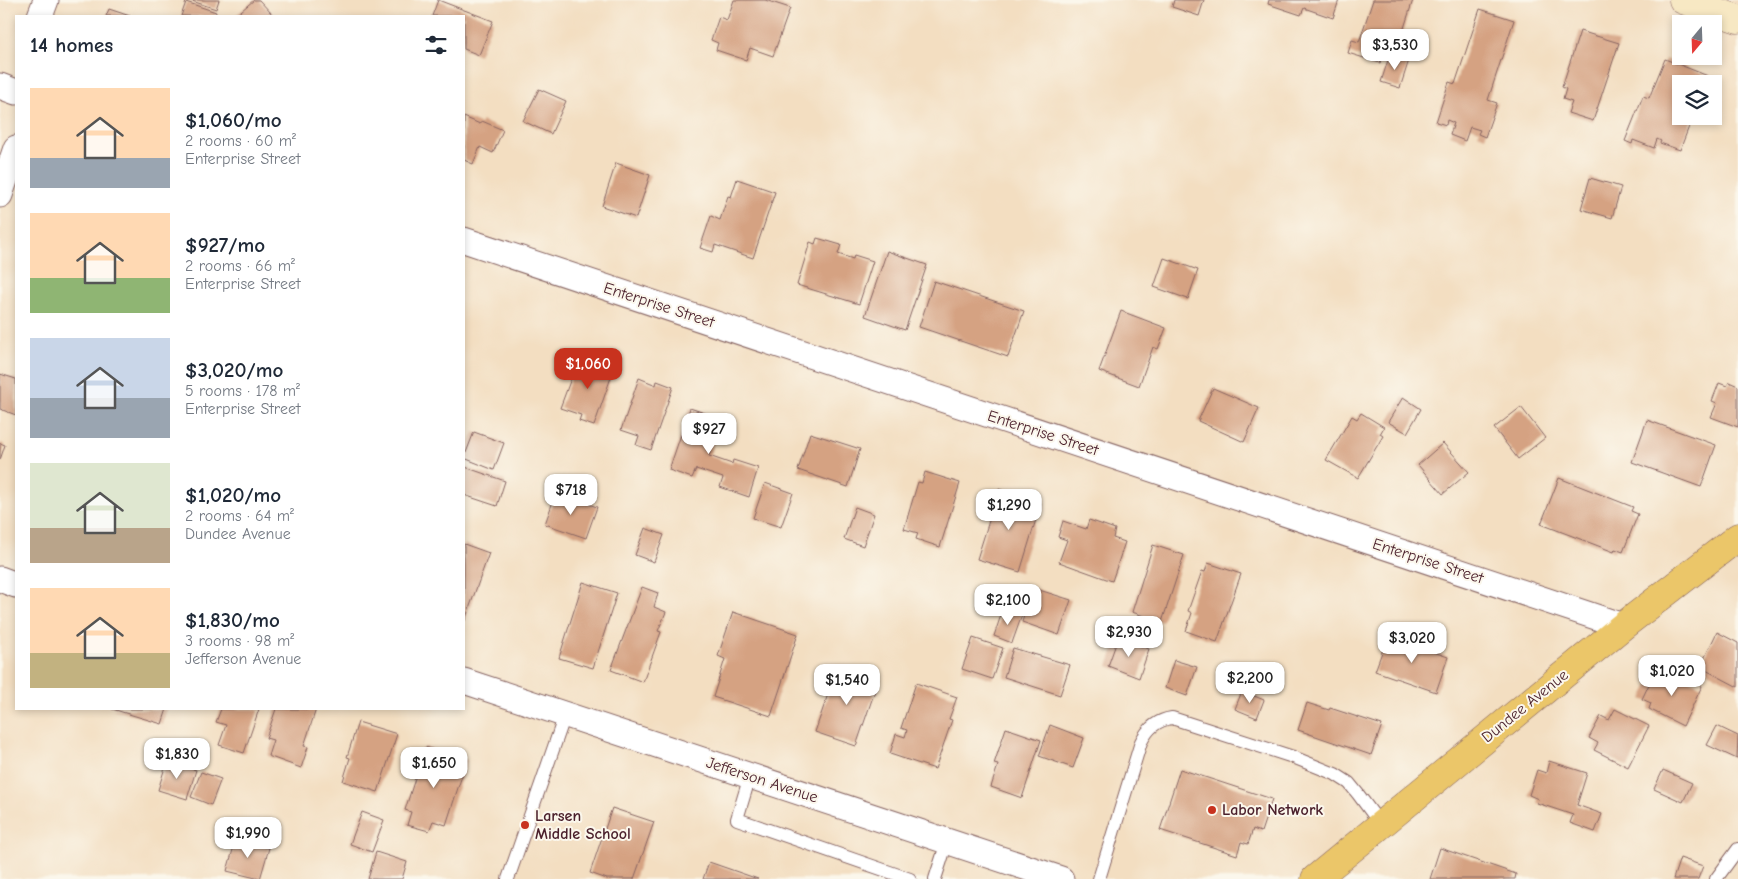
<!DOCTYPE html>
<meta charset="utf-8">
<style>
:root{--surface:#fff;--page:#f2f2f3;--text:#1f2937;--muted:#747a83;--accent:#c8321e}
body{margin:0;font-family:"Comic Neue",sans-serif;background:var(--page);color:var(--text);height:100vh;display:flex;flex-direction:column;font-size:19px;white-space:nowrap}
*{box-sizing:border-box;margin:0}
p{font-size:16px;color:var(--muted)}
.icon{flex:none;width:28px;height:28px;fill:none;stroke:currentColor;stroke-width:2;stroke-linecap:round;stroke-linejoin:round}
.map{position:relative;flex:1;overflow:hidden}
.side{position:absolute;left:15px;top:15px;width:450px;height:695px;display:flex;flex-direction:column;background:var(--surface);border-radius:0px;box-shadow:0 2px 8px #0003}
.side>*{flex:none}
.needle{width:32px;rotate:199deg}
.controls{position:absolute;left:1672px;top:15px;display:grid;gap:10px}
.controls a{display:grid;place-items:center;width:50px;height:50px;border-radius:0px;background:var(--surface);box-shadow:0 2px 8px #0003;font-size:25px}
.price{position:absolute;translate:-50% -42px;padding:0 11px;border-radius:10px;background:#fff;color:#222;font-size:16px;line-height:32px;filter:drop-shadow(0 1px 2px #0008)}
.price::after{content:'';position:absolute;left:50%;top:30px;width:15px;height:11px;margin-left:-8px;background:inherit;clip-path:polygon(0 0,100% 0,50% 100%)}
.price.on{background:var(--accent);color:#fff}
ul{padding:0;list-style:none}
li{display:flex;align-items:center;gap:15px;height:125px;padding:0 15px}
li span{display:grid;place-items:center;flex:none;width:140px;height:100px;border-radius:0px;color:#555}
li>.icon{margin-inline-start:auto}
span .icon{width:60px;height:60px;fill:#fffc;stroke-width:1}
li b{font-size:21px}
h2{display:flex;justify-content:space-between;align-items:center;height:60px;padding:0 15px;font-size:21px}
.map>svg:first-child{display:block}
.building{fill:#d5a282}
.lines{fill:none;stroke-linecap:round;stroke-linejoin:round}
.service-casing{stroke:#856260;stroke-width:14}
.minor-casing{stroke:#856260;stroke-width:27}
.secondary-casing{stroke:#856260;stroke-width:29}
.primary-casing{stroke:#856260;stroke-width:29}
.service{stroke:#fff;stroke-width:12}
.minor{stroke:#fff;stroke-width:25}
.secondary{stroke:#f7e8c3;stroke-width:28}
.primary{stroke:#ebc669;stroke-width:28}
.poi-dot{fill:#c8321e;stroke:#fbf7ec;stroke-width:2}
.labels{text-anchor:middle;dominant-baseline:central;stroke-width:4;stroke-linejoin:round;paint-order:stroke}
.street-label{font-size:16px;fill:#4a1f2b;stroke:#fbf7ec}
.poi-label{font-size:16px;font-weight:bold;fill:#4a1f2b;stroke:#fbf7ec;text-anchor:start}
</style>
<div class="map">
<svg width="1738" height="879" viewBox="0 0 1738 879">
<rect width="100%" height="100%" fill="#fbf7ec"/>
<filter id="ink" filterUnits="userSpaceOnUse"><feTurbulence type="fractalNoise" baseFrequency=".02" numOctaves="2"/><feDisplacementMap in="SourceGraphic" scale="10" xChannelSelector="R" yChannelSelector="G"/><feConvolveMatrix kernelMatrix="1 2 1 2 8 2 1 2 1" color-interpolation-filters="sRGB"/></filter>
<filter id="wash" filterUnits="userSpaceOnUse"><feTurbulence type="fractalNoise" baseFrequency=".0096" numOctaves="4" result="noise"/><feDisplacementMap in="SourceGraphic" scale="20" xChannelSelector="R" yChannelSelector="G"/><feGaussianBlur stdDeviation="1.12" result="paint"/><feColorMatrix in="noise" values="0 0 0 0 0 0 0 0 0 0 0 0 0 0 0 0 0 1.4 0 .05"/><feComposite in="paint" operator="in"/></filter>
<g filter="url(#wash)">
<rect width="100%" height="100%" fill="#f3dec1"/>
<g id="blocks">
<!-- building -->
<g class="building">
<path d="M189,0H219L216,9Z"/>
<path d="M254,0H259L272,14L270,16H235Z"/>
<path d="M438,0L493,21L479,55L464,49V16H432Z"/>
<path d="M734,0H765L790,8L773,56L750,48L746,60L716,50L718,43L711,40L719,17L727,20Z"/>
<path d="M1174,0H1204L1199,16L1172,7Z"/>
<path d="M1269,0H1339L1333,18L1304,8L1301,15L1268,4Z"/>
<path d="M1373,0H1413L1397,50L1385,46L1380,63L1348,53L1352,40L1359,42Z"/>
<path d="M186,2L216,12L215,16H181Z"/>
<path d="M109,9L130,16H106Z"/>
<path d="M1480,9L1514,20L1488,100L1497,103L1485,137L1478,134L1480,130L1470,127L1465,141L1450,135L1454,123L1447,120L1446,125L1436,122L1449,82L1455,84Z"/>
<path d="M1580,31L1619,43L1593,121L1568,113L1572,102L1563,99L1566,89L1562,87Z"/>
<path d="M1390,54L1409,60L1400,88L1381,82Z"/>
<path d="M1665,59L1708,76L1705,84H1681V116H1693L1680,150L1660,143L1661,141L1657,139L1654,148L1633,140L1632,144L1625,141L1643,96L1649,98Z"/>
<path d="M539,89L566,101L551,134L523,121Z"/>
<path d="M464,117L480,124L482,121L503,130L493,153L480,147L473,164L464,160Z"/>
<path d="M616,163L650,175L636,218L602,206Z"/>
<path d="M1590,178L1621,187L1612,218L1581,209Z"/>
<path d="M737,179L775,192L753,258L715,245L713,252L700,248L711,216L720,220L728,196L731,197Z"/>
<path d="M817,238L841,245L838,254L853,259L854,255L873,261L859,304L797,285L810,242L815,244Z"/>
<path d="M887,251L927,265L905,330L865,316Z"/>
<path d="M1164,258L1198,270L1188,299L1154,287Z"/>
<path d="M934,281L1024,311L1008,357L919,327Z"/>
<path d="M1121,311L1166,328L1158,349L1153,347L1139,386L1099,371Z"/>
<path d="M583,360L597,364L598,360L615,366L594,426L579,421L581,415L560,408L576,365Z"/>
<path d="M0,374L16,379V415L0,409Z"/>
<path d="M639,378L656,385L657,381L673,387L651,450L636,445L639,436L621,430Z"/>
<path d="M1729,382L1738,386V427L1711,417L1717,403L1712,401L1719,383L1727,386Z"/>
<path d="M1213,388L1259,408L1244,442L1198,421Z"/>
<path d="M1403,397L1421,409L1407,433L1388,422Z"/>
<path d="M1521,407L1545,438L1518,459L1494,428Z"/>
<path d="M690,408L722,419L709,456L732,464L733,460L758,468L749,497L720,487L723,478L696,469L692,478L669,470Z"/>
<path d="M1361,413L1384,427L1380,434L1383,436L1358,478L1326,460L1352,416L1357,419Z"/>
<path d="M1647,420L1716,445L1701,487L1632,462Z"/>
<path d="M474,432L504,443L494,470L464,458Z"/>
<path d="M810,433L860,449L848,487L798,470Z"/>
<path d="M0,443L5,445L0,460Z"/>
<path d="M1443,443L1469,472L1443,494L1418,465Z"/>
<path d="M465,467L505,481L497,506L464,495Z"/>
<path d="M925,472L960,483L940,547L916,539L918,533L904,529L918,482L922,483Z"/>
<path d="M1559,478L1633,507L1631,511L1638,514L1623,552L1615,549L1614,552L1541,524Z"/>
<path d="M765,483L793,493L781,527L753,518Z"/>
<path d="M999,489L1041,503L1020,572L977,559Z"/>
<path d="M556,493L597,507L586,538L545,524Z"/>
<path d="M855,507L874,514L863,546L844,539Z"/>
<path d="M1089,520L1115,529L1113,538L1125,542L1112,581L1059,562L1067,540L1058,537L1063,521L1086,529Z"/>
<path d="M645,528L664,535L654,562L635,555Z"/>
<path d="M464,544L489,553L464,623Z"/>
<path d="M1153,545L1184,555L1162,622L1132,612Z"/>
<path d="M1208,563L1241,574L1217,642L1186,631L1192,613L1188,611L1202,571L1205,572Z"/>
<path d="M583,582L617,593L593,668L559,658Z"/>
<path d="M642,587L658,593L654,607L666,612L658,631L661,632L643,682L611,670Z"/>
<path d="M1033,588L1071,600L1059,635L1022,622Z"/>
<path d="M1003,609L1022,615L1012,643L994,636Z"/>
<path d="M733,612L798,634L771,716L713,697L725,659L718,656Z"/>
<path d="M1717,632L1738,643V687L1700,667Z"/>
<path d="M1388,636L1448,657L1436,692L1375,671Z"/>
<path d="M973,638L1003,648L992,679L962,669Z"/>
<path d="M1118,638L1149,649L1139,678L1108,666Z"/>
<path d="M1013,648L1070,665L1060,695L1004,677Z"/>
<path d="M1174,660L1197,667L1187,696L1165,688Z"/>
<path d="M838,665L879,679L856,746L815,732Z"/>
<path d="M1670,671L1702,686L1683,726L1649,709L1651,703L1642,699L1653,676L1665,681Z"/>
<path d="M916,683L957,697L949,719L952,720L935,769L890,754L896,734L905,737L907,730L901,728Z"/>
<path d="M1242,691L1264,700L1257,718L1235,709Z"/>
<path d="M1307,703L1329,710L1330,708L1382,725L1371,755L1298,730Z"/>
<path d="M112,709H167L162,724Z"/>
<path d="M221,709H259L244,753L219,745L226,725L216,722Z"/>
<path d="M276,709H316L304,746L308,747L301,768L268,756L273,740L266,738Z"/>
<path d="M1615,709L1649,726L1628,767L1594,750L1598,743L1589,738L1601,716L1609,720Z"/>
<path d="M358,722L397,734L378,792L343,781L350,758L347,757Z"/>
<path d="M1050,725L1084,738L1073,768L1039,756Z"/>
<path d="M1717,726L1738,736L1737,759L1707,745Z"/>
<path d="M1006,728L1041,740L1022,798L991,787L998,765L994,764Z"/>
<path d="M425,747L467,760L446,825L433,821L429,831L407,825L411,812L405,810Z"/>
<path d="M167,761L196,770L187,799L158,790Z"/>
<path d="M1549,761L1587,773L1577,805L1602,814L1595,832L1570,823L1573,815L1537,803L1538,799L1529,795L1537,770L1546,773Z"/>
<path d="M1180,769L1272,799L1261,832L1253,829L1248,844L1241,842L1237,855L1160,830Z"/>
<path d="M1663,770L1692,783L1683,802L1654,789Z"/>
<path d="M201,772L221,779L211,805L191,797Z"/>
<path d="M612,808L654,822L634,879H607L590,873Z"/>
<path d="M362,812L384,820L372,852L350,844Z"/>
<path d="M236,839L269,848L260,879L227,871Z"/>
<path d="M1440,848L1516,874L1515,879H1430Z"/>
<path d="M376,852L407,862L402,879H368Z"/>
<path d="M1680,858L1703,866L1698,879H1673Z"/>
<path d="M709,862L758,879H703Z"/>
</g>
</g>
</g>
<g filter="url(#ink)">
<use href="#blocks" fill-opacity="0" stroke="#856260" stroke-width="1"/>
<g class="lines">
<!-- service casing -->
<g class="service-casing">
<g id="service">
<path d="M750,776L737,819L910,879"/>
<path d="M508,879L565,715"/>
<path d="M935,879L947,842"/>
<path d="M1099,879L1141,742C1148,728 1157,720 1172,718L1293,757L1335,774L1349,783L1358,794L1381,825"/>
<path d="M1716,879L1738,849"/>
</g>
</g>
<!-- minor casing -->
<g class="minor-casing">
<g id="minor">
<path d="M40,16L46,0"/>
<path d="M0,86L16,92"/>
<path d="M0,195L16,148"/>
<path d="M464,240L1623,626"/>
<path d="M0,579L16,585"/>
<path d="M464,681L1061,879"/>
</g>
</g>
<!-- secondary casing -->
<g class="secondary-casing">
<path id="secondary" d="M1683,0L1738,19"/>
</g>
<!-- primary casing -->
<g class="primary-casing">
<path id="primary" d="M1315,879L1623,626L1738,537"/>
</g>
<!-- service -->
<use href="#service" class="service"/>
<!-- minor -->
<use href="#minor" class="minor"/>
<!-- secondary -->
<use href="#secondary" class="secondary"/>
<!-- primary -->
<use href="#primary" class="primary"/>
</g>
</g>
<!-- markers -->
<g class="poi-dot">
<circle cx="1212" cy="810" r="5"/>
<circle cx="525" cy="825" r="5"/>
</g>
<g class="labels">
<!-- street labels -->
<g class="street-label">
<text transform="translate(659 305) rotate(18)">Enterprise Street</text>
<text transform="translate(1043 433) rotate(18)">Enterprise Street</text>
<text transform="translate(1428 561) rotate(18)">Enterprise Street</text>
<text transform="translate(1525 706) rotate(-39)">Dundee Avenue</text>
<text transform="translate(762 780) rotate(18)">Jefferson Avenue</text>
</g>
<!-- poi labels -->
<g class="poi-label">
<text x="1222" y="810">Labor Network</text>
<text x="535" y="816">Larsen<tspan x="535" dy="18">Middle School</tspan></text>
</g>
</g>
</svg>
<div class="controls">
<a><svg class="needle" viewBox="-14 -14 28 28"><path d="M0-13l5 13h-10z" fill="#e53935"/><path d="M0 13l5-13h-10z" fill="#747a83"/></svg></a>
<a><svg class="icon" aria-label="layers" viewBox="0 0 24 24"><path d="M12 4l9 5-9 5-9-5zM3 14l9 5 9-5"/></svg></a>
</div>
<b class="price" style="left:1395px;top:71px">$3,530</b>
<b class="price on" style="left:588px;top:390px">$1,060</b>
<b class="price" style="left:709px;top:455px">$927</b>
<b class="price" style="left:571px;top:516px">$718</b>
<b class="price" style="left:1009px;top:531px">$1,290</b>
<b class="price" style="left:1008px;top:626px">$2,100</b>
<b class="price" style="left:1129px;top:658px">$2,930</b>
<b class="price" style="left:1412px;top:664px">$3,020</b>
<b class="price" style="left:1672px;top:697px">$1,020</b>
<b class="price" style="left:1250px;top:704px">$2,200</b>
<b class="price" style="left:847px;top:706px">$1,540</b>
<b class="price" style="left:177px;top:780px">$1,830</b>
<b class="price" style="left:434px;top:789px">$1,650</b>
<b class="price" style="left:248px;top:859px">$1,990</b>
<section class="side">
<h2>14 homes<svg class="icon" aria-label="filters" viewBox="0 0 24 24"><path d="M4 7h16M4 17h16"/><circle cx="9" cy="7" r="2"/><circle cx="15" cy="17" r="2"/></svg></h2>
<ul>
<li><span style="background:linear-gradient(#ffd9b3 70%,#9aa5b1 0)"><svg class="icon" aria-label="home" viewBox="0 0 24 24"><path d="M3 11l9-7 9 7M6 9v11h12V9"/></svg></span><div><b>$1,060/mo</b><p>2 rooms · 60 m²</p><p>Enterprise Street</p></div></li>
<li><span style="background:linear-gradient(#ffd9b3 65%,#8fb573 0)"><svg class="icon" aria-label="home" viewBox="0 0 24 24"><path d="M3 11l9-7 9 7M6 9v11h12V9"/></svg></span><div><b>$927/mo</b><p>2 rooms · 66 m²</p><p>Enterprise Street</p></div></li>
<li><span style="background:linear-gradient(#c9d6e8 60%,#9aa5b1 0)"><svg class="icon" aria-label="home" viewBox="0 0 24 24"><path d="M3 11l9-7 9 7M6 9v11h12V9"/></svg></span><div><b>$3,020/mo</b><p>5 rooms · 178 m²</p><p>Enterprise Street</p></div></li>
<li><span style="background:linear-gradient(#dfe7d0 65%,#b9a48a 0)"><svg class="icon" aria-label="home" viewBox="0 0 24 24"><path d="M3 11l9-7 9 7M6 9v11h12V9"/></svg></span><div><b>$1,020/mo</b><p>2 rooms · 64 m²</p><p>Dundee Avenue</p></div></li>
<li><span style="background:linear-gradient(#ffd9b3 65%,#c2b280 0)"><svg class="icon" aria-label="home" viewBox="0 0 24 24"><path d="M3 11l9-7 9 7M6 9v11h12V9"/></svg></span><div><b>$1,830/mo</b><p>3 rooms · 98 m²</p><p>Jefferson Avenue</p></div></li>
</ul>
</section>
</div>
